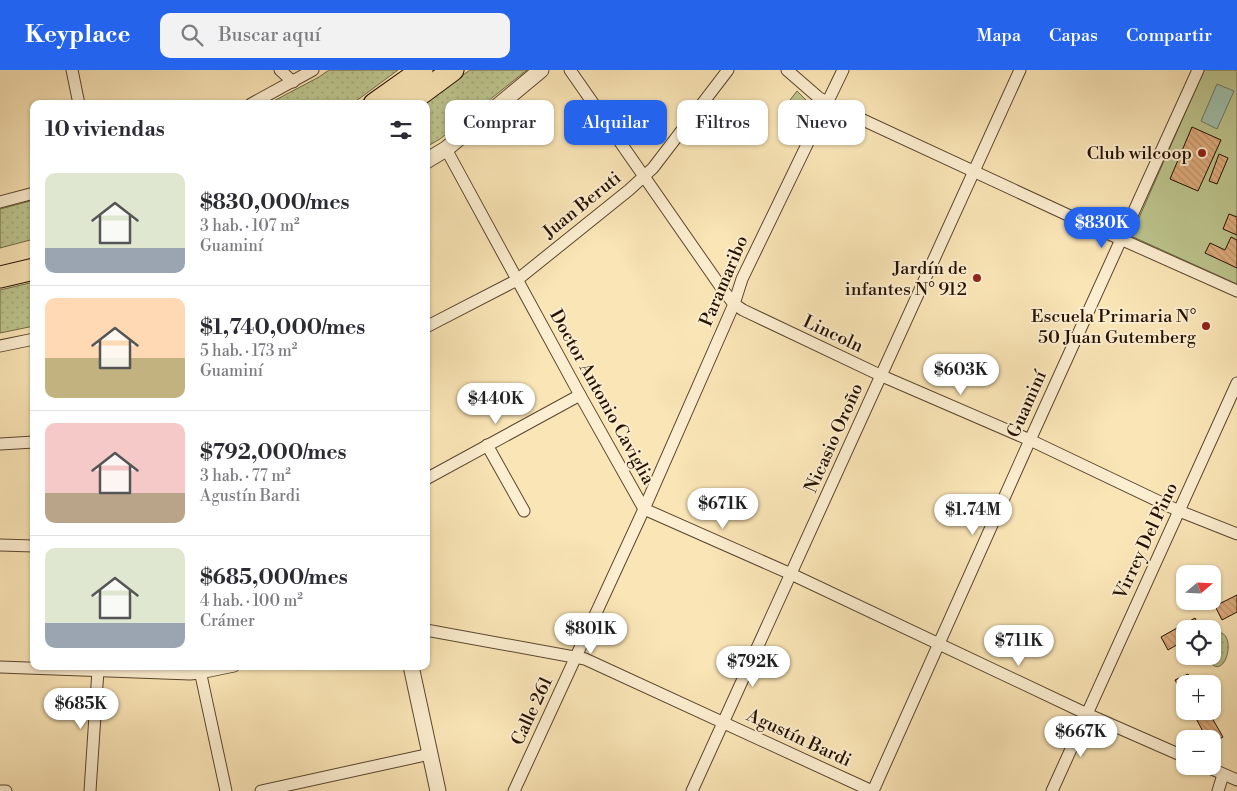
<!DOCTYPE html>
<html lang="es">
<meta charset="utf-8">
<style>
:root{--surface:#fff;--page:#f2f2f3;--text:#2b2b33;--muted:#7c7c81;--line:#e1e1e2;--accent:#2563eb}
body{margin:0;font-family:"Libre Bodoni",serif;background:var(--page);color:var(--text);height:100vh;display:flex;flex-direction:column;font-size:19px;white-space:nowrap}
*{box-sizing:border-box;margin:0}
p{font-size:16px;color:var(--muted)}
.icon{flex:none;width:28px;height:28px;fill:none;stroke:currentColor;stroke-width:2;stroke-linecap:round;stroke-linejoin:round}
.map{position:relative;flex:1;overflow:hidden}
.panel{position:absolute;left:30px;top:30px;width:400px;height:570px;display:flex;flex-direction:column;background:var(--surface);border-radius:10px;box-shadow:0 1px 4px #0004}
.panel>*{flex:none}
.top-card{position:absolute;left:445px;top:30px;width:475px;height:45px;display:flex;gap:10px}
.needle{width:32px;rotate:71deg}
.controls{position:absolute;left:1176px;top:495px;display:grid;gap:10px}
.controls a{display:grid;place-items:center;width:45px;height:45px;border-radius:10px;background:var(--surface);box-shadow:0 1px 4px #0004;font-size:25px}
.price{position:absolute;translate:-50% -42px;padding:0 11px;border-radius:18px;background:#fff;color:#222;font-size:16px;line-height:32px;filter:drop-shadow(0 1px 2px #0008)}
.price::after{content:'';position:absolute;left:50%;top:30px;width:15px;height:11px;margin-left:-8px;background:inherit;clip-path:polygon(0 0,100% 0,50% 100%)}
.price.current{background:var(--accent);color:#fff}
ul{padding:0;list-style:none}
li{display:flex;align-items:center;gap:15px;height:125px;padding:0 15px}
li+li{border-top:1px solid var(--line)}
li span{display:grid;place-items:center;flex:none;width:140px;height:100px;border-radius:10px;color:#555}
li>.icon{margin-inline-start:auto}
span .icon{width:60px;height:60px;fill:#fffc;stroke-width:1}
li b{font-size:21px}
h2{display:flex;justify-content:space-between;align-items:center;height:60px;padding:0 15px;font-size:21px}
.chip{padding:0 18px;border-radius:10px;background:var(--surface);box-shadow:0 1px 4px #0004;font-size:18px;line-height:45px}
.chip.current{background:var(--accent);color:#fff}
header{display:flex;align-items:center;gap:30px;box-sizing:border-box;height:70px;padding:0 25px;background:var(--accent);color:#fff}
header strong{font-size:24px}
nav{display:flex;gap:28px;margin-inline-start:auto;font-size:18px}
.search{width:350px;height:45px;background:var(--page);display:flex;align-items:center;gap:12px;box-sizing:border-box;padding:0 18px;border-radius:10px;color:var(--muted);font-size:19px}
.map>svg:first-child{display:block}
.green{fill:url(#green-dots);stroke:#716b47}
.pitch{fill:#bdc58e;stroke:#716b47}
.water{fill:#9fbfab;stroke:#6e7967}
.building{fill:url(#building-back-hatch);stroke:#251100}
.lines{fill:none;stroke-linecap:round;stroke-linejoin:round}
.minor-casing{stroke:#5a462e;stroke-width:13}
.tertiary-casing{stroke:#5a462e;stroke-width:17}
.motorway-casing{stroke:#251100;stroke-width:23}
.minor{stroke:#fceed0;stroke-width:11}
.tertiary{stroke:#fceed0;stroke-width:15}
.motorway{stroke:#fae5b6;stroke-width:21}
.poi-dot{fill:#8f2418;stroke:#fceed0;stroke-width:2}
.labels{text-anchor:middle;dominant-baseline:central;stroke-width:4;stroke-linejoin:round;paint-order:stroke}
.poi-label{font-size:18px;fill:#251100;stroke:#fceed0;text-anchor:end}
.street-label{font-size:18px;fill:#251100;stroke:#fceed0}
</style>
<header>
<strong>Keyplace</strong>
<div class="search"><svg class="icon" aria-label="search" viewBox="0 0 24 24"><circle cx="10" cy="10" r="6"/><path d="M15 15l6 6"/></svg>Buscar aquí</div>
<nav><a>Mapa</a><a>Capas</a><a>Compartir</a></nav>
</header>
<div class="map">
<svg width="1237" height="721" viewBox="0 0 1237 721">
<defs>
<pattern id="green-dots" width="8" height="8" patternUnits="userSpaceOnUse" patternTransform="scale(1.25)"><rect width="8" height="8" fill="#bdc58e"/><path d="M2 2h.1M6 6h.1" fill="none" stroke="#a2a879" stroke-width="1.8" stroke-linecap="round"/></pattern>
<pattern id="building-back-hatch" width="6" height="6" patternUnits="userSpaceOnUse" patternTransform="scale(1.25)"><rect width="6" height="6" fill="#deac7d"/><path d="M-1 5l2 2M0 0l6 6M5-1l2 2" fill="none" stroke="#be936a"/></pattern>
</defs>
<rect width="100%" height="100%" fill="#fae5b6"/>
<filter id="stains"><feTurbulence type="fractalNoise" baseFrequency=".004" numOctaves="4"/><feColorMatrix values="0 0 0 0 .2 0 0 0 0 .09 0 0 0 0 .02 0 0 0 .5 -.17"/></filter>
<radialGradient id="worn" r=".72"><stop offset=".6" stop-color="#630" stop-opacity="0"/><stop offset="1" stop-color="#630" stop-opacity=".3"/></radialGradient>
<!-- green -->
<g class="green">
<path d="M329,0H398L352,34H268L319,7Z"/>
<path d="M470,0H527L440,69L426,77V34H424Z"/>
<path d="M34,130V169L0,178V139Z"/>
<path d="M34,212V256L0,263V220Z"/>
<path d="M1222,563C1237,571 1222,617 1206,586H1212L1213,565Z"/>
</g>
<!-- pitch -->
<g class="pitch">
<path d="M1204,0H1237V214L1131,166Z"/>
<path d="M797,21L811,35L797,61L784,56L793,37L787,34Z"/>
</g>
<!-- water -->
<path class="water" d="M1217,14L1234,21L1217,59L1201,51Z"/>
<!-- building -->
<g class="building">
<path d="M1192,57L1221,70L1198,121L1170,109Z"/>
<path d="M1219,84L1228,88L1217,114L1209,111Z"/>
<path d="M1229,144L1237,147V165L1223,159Z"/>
<path d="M1231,167L1237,170V198L1205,183L1210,173L1225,180Z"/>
<path d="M1237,525V542L1222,550L1215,536Z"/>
<path d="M1195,548L1201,559H1185V570L1168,580L1161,567Z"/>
<path d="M1188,604L1193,614H1185V629L1175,610Z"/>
<path d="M1192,641H1208L1223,667L1212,673V669H1207Z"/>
</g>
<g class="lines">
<!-- minor casing -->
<g class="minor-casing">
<g id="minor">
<path d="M72,0L79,34"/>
<path d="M280,0L293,12"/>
<path d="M570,0L723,220L734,234L743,240L882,306L1030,370L1179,441L1237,464"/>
<path d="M787,0L818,27L835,37L1098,159L1237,221"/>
<path d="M251,34L313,0"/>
<path d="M446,79L580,325L644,439L791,504L1087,644L1185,687"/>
<path d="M0,132L34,123"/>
<path d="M426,257L517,210L629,120L653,98L728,0"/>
<path d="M0,276L34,269"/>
<path d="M0,374L34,372"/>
<path d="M487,375L524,441"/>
<path d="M426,409L580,325"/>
<path d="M0,475L34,476"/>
<path d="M426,560L585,589L872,721"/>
<path d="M199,596L226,721"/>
<path d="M0,597L190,604L200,603L234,596"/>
<path d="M1205,696L1237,710"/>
<path d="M0,721H6"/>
<path d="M90,721L98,600"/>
<path d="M261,721L430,684"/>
<path d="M514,721L644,439L734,234L742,209L843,0"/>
<path d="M692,721L1020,0"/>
<path d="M873,721L1030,370L1198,0"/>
<path d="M1052,721L1237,313"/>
<path d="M1218,721L1223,705"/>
</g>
</g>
<!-- tertiary casing -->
<g class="tertiary-casing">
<g id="tertiary">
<path d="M426,91L446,79L541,0"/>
<path d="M411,596L438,721"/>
</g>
</g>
<!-- motorway casing -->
<g class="motorway-casing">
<g id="motorway">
<path d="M374,34L422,0"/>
<path d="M407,34L453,0"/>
<path d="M0,207L34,199"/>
</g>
</g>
<!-- minor -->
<use href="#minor" class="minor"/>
<!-- tertiary -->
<use href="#tertiary" class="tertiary"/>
<!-- motorway -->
<use href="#motorway" class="motorway"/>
</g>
<!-- markers -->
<g class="poi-dot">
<circle cx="1202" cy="83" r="5"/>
<circle cx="977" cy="208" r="5"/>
<circle cx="1206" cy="256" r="5"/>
</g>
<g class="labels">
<!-- poi labels -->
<g class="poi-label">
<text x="1192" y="83">Club wilcoop</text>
<text x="967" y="198">Jardín de<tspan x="967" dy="21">infantes N° 912</tspan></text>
<text x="1196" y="246">Escuela Primaria N°<tspan x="1196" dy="21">50 Juan Gutemberg</tspan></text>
</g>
<!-- street labels -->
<g class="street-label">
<text transform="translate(582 135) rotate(-39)">Juan Beruti</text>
<text transform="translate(724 211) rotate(-67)">Paramaribo</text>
<text transform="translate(833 264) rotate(25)">Lincoln</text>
<text transform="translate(602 327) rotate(61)">Doctor Antonio Caviglia</text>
<text transform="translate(1027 334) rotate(-66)">Guaminí</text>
<text transform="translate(834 368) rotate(-66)">Nicasio Oroño</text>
<text transform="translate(1146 471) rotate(-65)">Virrey Del Pino</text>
<text transform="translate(532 641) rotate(-65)">Calle 261</text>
<text transform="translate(799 668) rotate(25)">Agustín Bardi</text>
</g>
</g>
<rect width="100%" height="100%" filter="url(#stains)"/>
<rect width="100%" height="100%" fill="url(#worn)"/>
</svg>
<div class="controls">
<a><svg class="needle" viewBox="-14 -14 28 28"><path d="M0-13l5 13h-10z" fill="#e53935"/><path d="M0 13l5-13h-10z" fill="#7c7c81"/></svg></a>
<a><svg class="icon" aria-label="locate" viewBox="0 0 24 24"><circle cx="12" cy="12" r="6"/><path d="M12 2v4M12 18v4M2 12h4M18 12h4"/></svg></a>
<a>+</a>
<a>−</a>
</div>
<b class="price current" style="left:1102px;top:179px">$830K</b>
<b class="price" style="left:961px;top:326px">$603K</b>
<b class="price" style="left:496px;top:355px">$440K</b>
<b class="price" style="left:723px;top:460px">$671K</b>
<b class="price" style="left:973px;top:466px">$1.74M</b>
<b class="price" style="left:591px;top:585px">$801K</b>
<b class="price" style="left:1019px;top:597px">$711K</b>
<b class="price" style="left:753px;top:618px">$792K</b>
<b class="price" style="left:81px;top:660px">$685K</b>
<b class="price" style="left:1081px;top:688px">$667K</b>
<div class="top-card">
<a class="chip">Comprar</a>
<a class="chip current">Alquilar</a>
<a class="chip">Filtros</a>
<a class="chip">Nuevo</a>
</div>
<section class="panel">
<h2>10 viviendas<svg class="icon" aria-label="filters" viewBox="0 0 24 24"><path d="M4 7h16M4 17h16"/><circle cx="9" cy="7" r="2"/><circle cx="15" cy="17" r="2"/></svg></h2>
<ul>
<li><span style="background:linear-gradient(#dfe7d0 75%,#9aa5b1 0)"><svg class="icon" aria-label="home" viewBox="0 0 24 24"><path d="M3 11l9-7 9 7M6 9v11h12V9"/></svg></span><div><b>$830,000/mes</b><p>3 hab. · 107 m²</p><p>Guaminí</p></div></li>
<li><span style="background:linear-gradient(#ffd9b3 60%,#c2b280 0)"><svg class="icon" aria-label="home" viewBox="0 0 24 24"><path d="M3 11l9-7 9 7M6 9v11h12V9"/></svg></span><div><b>$1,740,000/mes</b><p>5 hab. · 173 m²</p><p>Guaminí</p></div></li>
<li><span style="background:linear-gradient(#f6c9c9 70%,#b9a48a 0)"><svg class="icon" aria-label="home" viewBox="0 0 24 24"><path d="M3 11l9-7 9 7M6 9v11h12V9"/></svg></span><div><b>$792,000/mes</b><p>3 hab. · 77 m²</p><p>Agustín Bardi</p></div></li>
<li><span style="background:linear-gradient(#dfe7d0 75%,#9aa5b1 0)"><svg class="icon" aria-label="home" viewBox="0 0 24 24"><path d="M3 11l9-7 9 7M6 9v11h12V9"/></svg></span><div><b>$685,000/mes</b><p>4 hab. · 100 m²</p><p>Crámer</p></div></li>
</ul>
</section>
</div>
